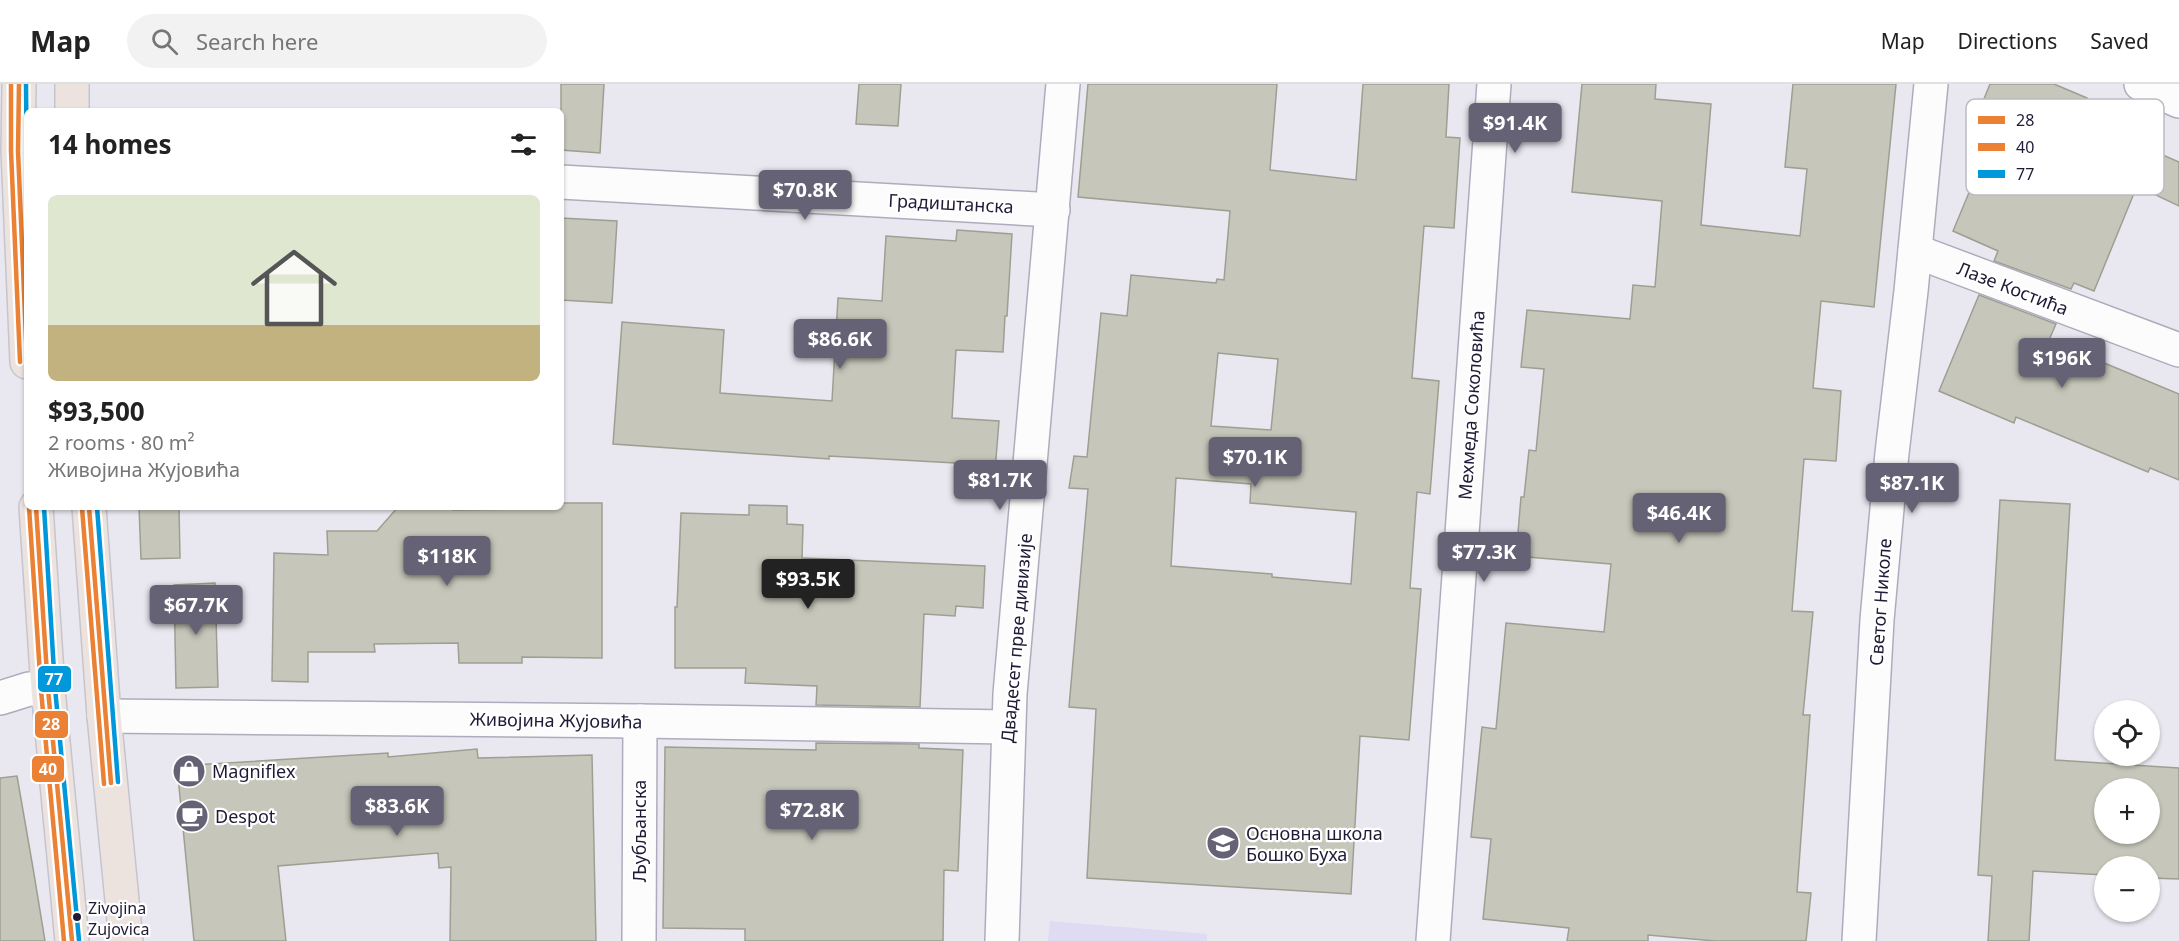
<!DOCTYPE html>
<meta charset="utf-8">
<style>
:root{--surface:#fff;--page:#f2f2f2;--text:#222;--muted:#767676;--line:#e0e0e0;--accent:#666276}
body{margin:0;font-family:"Noto Sans",sans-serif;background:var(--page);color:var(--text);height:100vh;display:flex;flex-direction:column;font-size:22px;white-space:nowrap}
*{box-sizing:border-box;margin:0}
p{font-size:20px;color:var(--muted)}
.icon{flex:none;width:33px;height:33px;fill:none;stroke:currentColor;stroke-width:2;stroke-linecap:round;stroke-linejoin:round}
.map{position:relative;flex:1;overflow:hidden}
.side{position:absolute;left:24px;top:24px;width:540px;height:402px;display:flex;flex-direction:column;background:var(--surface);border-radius:9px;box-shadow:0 2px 4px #0004}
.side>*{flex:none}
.controls{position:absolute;left:2094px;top:616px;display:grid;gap:12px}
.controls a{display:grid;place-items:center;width:66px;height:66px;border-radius:50%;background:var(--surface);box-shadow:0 2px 4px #0004;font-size:30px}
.price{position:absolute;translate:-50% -51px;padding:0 14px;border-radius:6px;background:var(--accent);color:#fff;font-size:20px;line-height:39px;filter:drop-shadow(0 2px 3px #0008)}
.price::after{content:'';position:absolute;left:50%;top:36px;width:18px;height:14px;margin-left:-9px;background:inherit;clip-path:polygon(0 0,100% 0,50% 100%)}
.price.current{background:#222;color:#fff}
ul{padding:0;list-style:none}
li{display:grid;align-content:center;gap:12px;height:318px;padding:0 24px}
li+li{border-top:2px solid var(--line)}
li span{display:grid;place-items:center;height:186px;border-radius:9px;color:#555}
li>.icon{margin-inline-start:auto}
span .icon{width:108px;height:108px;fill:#fffc;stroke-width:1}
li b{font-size:26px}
h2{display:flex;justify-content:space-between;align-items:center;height:72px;padding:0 24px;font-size:26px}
header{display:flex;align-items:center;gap:36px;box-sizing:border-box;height:84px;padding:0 30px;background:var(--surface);border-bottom:2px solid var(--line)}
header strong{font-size:28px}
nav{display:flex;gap:33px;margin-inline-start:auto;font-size:21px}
.search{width:420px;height:54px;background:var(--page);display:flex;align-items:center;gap:15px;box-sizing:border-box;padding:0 21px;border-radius:33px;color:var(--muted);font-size:22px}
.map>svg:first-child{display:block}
.green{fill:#dedbf3}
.building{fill:#c6c6ba;stroke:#9f9e93;stroke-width:1.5;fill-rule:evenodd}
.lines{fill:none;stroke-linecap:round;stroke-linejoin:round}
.minor-casing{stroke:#aeacbc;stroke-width:36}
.major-casing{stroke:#c6c5cd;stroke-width:36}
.minor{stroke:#fcfcfd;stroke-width:33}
.major{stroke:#ece3df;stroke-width:33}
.bus-1-casing{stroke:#fff;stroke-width:9}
.bus-2-casing{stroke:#fff;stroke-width:9}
.bus-3-casing{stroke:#fff;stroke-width:9}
.bus-1{stroke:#ea8134;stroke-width:4.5}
.bus-2{stroke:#ea8134;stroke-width:4.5}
.bus-3{stroke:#0098da;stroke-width:4.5}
.bus-dot{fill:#1f1a35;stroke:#fff;stroke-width:2}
.labels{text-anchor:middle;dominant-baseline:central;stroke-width:4.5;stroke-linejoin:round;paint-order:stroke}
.bus-label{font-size:16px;fill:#1f1a35;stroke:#fff;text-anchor:start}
.street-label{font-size:18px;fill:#1f1a35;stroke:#fff}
.poi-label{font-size:18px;fill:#1f1a35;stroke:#fff;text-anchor:start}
.key{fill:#fff;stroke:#bcbac2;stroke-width:1.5}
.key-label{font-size:16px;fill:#1f1a35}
.line-badge{stroke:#fff;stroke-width:2}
.badge-label{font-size:16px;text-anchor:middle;font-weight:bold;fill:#fff}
</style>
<header>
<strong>Map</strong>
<div class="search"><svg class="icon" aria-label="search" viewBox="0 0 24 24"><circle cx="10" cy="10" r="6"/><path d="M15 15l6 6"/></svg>Search here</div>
<nav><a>Map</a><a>Directions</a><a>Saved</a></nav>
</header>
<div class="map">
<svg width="2179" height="857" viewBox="0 0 2179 857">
<rect width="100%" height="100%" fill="#e9e8f0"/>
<!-- green -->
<path class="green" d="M1050,837L1207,850V857H1048Z"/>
<!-- building -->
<g class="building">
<path d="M561,0H604L600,69L561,66Z"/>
<path d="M859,0H901L898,42L856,40Z"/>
<path d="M1088,0H1277L1270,86L1356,96L1363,0H1449L1446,53L1460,54L1454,144L1424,142L1412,294L1439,297L1430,410L1417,408L1410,504L1421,505L1409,656L1360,652L1351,810L1087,794L1096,625L1069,623L1088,405L1069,404L1074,372L1087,373L1101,229L1127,232L1131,191L1216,199L1217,195L1224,196L1230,127L1078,113ZM1218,269L1278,275L1271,346L1211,342ZM1176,394L1251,400L1250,419L1356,428L1351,500L1272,493V490L1171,482Z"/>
<path d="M1582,0H1656L1655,15L1711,20L1701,141L1800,152L1807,85L1785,83L1793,0H1896L1874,223L1821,217L1813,304L1841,307L1836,377L1804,375L1792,527L1813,528L1803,631H1810L1797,808L1811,809L1806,857H1715L1648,851V857H1567L1569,844L1483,835L1491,755L1471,753L1482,643L1496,645L1506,539L1604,548L1611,480L1516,472L1521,413H1524L1529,366L1536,367L1544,285L1521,283L1527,226L1630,235L1633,201L1655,203L1662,117L1572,108Z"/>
<path d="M1990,0H2054L2087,14L2079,34L2179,78V122L2137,102L2094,207L2074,199L2071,205L1994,177L1998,167L1953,147L1995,46L1975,37Z"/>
<path d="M561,134L617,137L612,219L561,216Z"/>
<path d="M957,146L1012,150L1007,232H1005L1003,268L956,266L952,334L999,337L995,387L955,384V379L829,372V375L613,360L622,238L724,246L720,309L832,317L838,214L882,217L886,152L956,157Z"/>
<path d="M1979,211L2056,240L2049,256L2179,310V396L2150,384L2148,388L2016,333L2014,339L1939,307Z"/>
<path d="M2000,416L2070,420L2055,676L2179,684V795L2150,794V783H2104V791L2033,787L2029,857H1988L1992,792L1978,791ZM2104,705H2150V750H2104Z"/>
<path d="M561,419H602V574L522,573V579H459L458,559L374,560L375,568H308V598L272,597L274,469L328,471L327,447H377L398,423H453V426L532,425V423H561Z"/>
<path d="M749,421L787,422V440L803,441L802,474L985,482L983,524L956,522L955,532L924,530L920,623L816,621L817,602L745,599L746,584H675V523H677L681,429L749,431Z"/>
<path d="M139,423H179L180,474L141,475Z"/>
<path d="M215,499L218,603L176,604L174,501Z"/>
<path d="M816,659L919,660V664L963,666L958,787L944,786L943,857H745V845L663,844L665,663L816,666Z"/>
<path d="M477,665L478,674L592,671L596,857H450L451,783L439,784L438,769L278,782L286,857H194L177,682L388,669V673Z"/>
<path d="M17,692L33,784L45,857H0V694Z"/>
</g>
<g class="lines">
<!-- minor casing -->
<g class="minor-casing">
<g id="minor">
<path d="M2141,0L2179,17"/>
<path d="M561,98L1053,126"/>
<path d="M1915,167L2179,266"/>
<path d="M0,614L29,605H48"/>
<path d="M104,632L640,637L1008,643"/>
<path d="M639,857L640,637"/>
<path d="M1002,857L1010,610L1063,0"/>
<path d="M1433,857L1494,0"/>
<path d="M1859,857L1877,536L1892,369L1911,207L1931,0"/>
</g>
</g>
<!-- major casing -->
<g class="major-casing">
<g id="major">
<path d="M19,0L18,67L27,278"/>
<path d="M72,0V27"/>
<path d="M36,423L48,605L72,857"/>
<path d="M89,423L104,632L126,857"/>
</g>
</g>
<!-- minor -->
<use href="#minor" class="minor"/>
<!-- major -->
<use href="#major" class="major"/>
<!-- bus-1 casing -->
<g class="bus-1-casing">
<g id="bus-1">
<path d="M19,0L18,67L27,278"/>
<path d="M36,423L48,605L72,857"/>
<path d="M89,423L111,699"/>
</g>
</g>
<!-- bus-2 casing -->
<g class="bus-2-casing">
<g id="bus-2">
<path d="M11,0V67L20,278"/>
<path d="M29,423L41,606L64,857"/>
<path d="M82,424L104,700"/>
</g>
</g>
<!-- bus-3 casing -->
<g class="bus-3-casing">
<g id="bus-3">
<path d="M26,0L27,102"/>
<path d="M44,423L55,604L79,856"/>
<path d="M97,423L118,698"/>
</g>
</g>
<!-- bus-1 -->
<use href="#bus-1" class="bus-1"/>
<!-- bus-2 -->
<use href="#bus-2" class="bus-2"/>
<!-- bus-3 -->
<use href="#bus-3" class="bus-3"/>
</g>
<!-- icons -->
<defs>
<g id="shop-disc" transform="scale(1.725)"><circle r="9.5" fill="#666276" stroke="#fff"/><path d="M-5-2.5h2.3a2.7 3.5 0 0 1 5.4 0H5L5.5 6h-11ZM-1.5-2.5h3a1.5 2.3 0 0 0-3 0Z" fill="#fff"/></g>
<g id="cafe-disc" transform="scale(1.725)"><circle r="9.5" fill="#666276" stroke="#fff"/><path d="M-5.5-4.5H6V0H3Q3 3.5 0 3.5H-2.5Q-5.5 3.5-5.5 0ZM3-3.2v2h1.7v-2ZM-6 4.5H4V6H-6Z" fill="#fff"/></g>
<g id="school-disc" transform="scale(1.725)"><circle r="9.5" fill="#666276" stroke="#fff"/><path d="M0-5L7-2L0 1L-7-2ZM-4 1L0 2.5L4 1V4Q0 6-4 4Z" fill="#fff"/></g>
</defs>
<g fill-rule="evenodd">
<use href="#shop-disc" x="189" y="687"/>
<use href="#cafe-disc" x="192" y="732"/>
<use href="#school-disc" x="1223" y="759"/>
</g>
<!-- markers -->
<circle class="bus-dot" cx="77" cy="833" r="5"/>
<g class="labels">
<!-- bus labels -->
<g class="bus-label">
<text x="88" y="824">Zivojina<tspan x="88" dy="21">Zujovica</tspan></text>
</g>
<!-- street labels -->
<g class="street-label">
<text transform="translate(951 119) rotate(3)">Градиштанска</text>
<text transform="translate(2013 204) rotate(21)">Лазе Костића</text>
<text transform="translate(1471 321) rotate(-86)">Мехмеда Соколовића</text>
<text transform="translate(1880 518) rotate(-86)">Светог Николе</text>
<text transform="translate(1016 554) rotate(-85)">Двадесет прве дивизије</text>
<text transform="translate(556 636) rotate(1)">Живојина Жујовића</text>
<text transform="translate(639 747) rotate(-90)">Љубљанска</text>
</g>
<!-- poi labels -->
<g class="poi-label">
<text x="212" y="687">Magniflex</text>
<text x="215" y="732">Despot</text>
<text x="1246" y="749">Основна школа<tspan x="1246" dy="21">Бошко Буха</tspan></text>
</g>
</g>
<!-- legend -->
<rect x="1966" y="15" width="198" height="96" rx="9" class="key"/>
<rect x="1978" y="32" width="27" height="8" fill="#ea8134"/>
<rect x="1978" y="59" width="27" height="8" fill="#ea8134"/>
<rect x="1978" y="86" width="27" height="8" fill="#0098da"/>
<g class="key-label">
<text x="2016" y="42">28</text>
<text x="2016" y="69">40</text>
<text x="2016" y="96">77</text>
</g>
<g class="line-badge">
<rect x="37" y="581" width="35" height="28" rx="6" fill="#0098da"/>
<rect x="34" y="626" width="35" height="29" rx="6" fill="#ea8134"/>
<rect x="31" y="671" width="34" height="28" rx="6" fill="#ea8134"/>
</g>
<g class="badge-label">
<text x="54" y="601">77</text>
<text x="51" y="646">28</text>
<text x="48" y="691">40</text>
</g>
</svg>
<div class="controls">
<a><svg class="icon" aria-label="locate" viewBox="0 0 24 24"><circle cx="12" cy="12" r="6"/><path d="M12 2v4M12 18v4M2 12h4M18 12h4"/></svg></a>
<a>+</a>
<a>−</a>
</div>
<b class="price" style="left:1515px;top:70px">$91.4K</b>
<b class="price" style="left:805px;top:137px">$70.8K</b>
<b class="price" style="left:840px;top:286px">$86.6K</b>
<b class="price" style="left:2062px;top:305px">$196K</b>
<b class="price" style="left:1255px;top:404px">$70.1K</b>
<b class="price" style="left:1000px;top:427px">$81.7K</b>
<b class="price" style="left:1912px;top:430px">$87.1K</b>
<b class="price" style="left:1679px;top:460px">$46.4K</b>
<b class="price" style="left:1484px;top:499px">$77.3K</b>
<b class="price" style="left:447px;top:503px">$118K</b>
<b class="price current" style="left:808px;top:526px">$93.5K</b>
<b class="price" style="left:196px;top:552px">$67.7K</b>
<b class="price" style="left:397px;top:753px">$83.6K</b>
<b class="price" style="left:812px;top:757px">$72.8K</b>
<section class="side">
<h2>14 homes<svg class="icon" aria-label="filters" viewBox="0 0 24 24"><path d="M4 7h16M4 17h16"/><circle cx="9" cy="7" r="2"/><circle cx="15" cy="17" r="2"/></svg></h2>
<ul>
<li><span style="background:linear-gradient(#dfe7d0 70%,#c2b280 0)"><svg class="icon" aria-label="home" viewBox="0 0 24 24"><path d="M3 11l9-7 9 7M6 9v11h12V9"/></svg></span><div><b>$93,500</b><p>2 rooms · 80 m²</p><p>Живојина Жујовића</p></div></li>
</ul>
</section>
</div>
